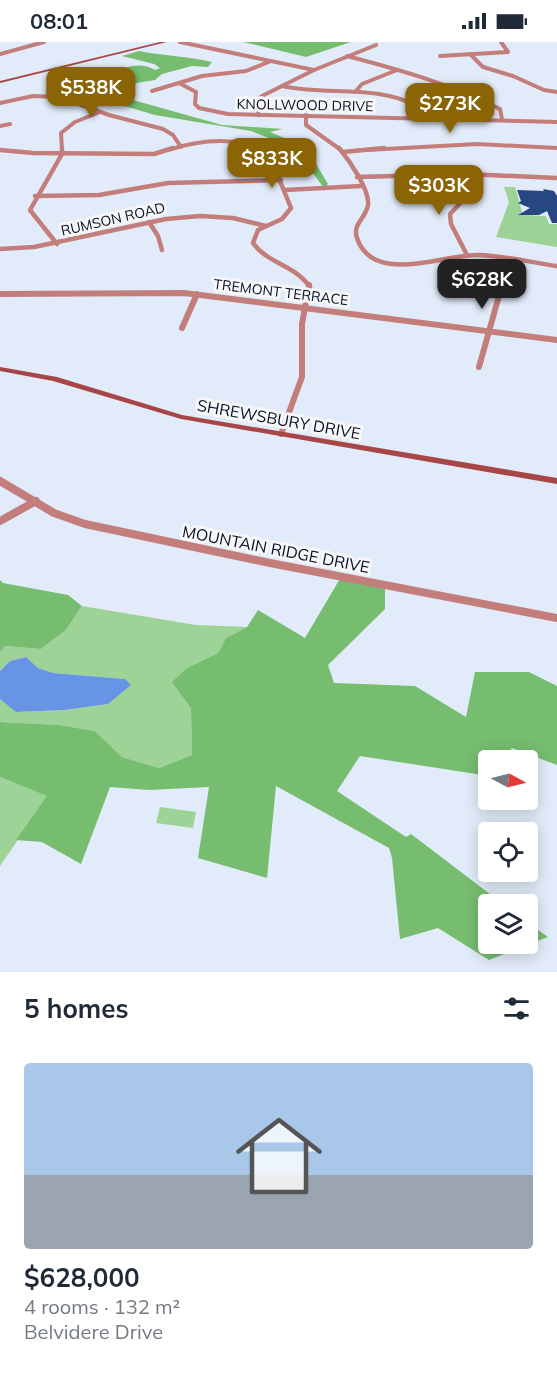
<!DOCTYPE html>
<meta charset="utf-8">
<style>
:root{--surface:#fff;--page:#f6f6f7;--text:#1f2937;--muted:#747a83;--accent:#8b6505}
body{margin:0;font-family:Mulish,sans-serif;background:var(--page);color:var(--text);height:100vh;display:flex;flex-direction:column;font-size:22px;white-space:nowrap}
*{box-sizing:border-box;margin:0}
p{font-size:20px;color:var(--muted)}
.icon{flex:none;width:33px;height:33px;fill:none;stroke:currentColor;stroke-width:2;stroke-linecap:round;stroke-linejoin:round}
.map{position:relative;height:930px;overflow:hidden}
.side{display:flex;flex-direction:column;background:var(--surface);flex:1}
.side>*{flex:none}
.needle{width:39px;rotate:97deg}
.buttons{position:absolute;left:478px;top:708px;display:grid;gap:12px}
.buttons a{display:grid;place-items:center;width:60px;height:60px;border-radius:6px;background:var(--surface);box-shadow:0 3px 15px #0003;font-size:30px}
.price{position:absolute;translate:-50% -51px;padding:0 14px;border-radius:12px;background:var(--accent);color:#fff;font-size:20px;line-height:39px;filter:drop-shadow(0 2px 3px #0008)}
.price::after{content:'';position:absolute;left:50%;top:36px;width:18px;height:14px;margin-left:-9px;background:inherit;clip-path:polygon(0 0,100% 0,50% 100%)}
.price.current{background:#222;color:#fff}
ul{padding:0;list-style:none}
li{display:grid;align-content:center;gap:12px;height:318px;padding:0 24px}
li span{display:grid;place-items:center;height:186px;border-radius:6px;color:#555}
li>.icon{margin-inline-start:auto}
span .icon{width:108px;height:108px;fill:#fffc;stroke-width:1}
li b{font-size:26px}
h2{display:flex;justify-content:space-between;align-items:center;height:72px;padding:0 24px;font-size:26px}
.status{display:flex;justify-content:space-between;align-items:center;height:42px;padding:0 30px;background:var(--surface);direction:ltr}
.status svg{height:16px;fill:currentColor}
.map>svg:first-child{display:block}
.green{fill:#9ed397}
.forest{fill:#76bd6f}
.water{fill:#6894e5}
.building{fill:#274783}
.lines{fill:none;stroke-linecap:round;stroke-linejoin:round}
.street-far3{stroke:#c37e7b;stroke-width:4}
.street-far2{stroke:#c37e7b;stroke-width:4.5}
.street-far1{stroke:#c37e7b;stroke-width:6}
.street{stroke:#c37e7b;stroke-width:8}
.secondary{fill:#a84647;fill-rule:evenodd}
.labels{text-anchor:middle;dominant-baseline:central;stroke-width:6;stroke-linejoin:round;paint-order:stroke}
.far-street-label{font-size:14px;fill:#040e27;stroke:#f7f7f7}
.street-label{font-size:16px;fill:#040e27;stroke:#f7f7f7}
</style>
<div class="status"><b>08:01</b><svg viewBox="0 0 49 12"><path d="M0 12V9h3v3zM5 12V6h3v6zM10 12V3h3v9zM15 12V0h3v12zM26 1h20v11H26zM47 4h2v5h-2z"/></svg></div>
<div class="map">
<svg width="557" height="930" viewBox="0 0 557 930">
<rect width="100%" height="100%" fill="#e2ebf9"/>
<!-- green -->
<g class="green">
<path d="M504,145H515L523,173L546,174L549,182H557V205L496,195L509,160Z"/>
<path d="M82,564L196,583L247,585L226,596L218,611L187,626L191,666L192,713L159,726L122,715L95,689L59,683L0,680V657L17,670L65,668L108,662L125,637L53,631L38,626L26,615L10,619L0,629V610L5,604L41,607L66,588Z"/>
<path d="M0,735L48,754L0,824Z"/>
<path d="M160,765L196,770L193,786L156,781Z"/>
</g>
<!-- forest -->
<g class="forest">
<path d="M243,0H351L306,15Z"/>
<path d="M139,9C164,14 187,14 212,20L208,25L192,24L162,32L155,38L124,43L126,56L222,83L283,87L270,90L306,105L328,142L324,146L294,106L269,96L251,89L155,73L77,50C99,39 132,13 155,28L160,26L154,22L122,14Z"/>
<path d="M341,535L385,544V567L328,623L334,641L415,644L466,675L475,630H529L557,644V723L512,706L502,718H489V734L360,714L337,749L406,795L411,792L503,862H489V902H528V881L548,895L489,918L438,886L400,897L392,816L389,806L276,744L267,836L198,816L209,745L149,748L110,745L81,822L42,800L16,798L47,754L0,735V680L59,683L95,689L122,715L159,726L192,713L191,666L172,640L187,626L218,611L226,596L247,585L258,568L305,596Z"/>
<path d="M0,538L3,541L68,553L82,564L66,588L41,607L5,604L0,610Z"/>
</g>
<!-- water -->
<path class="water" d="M26,615L38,626L53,631L125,637L131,643L108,662L65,668L16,670L0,657V629L10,619Z"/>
<!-- building -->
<path class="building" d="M543,147L554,149L557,154V181H552L547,169L539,173H518L530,166L518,161L521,159L517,148L544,149Z"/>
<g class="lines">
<!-- street-far3 -->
<g class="street-far3">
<path d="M180,0L314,28"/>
<path d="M0,12L44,0"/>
<path d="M470,12L483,25L513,34L544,48L557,50"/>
<path d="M347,14C400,28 451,42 500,67L502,77"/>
<path d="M440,14L508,10L501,0"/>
<path d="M179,41L196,50L195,62L199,66L228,72L557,80"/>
<path d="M282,44C327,54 375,42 417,64L420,75"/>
<path d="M152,49L202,34L246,29L271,19"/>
<path d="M355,50L362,42L397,28"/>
<path d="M0,61L33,54L59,55L109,73L163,87L173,93L181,105"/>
<path d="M259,73L256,60L262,54L314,28L376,3"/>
<path d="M306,73V83L341,108"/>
<path d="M0,84L10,82"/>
<path d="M62,108L61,91L75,80L100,70"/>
<path d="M168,108C197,99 233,94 261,108"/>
<path d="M367,108L477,102L557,106"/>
</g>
<!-- street-far2 -->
<g class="street-far2">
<path d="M258,106L269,112L291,166L282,177L258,188L253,201C268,222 295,223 310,245"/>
<path d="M339,106C349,118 370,148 368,163C366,176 352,182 357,196C373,244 444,212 479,213C505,214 530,220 556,224"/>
<path d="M0,108L33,111L154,112L173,106"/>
<path d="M343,110L384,106"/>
<path d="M357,135L468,132L557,136"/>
<path d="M285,148L361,144"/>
<path d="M35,154L99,153L168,141L281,138"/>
<path d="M149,180L158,194L162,208"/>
<path d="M57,202L30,168L62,112V106"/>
<path d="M0,207L34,205L166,177L200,174L233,176L266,184"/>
<path d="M467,213L451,182L450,172L469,152L468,132"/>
<path d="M501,245L509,217"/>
</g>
<!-- street-far1 -->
<g class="street-far1">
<path d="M0,252L184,251L557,298"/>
<path d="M182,286L197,252"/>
<path d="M479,325L502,243"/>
<path d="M281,392L302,335V282L309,243"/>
</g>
<!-- street -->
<g class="street">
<path d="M0,439L54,471L85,482L270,521L557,576"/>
<path d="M0,479L36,459"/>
</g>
<!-- secondary -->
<g class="secondary">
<path d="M160,0H167L0,41V39Z"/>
<path d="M0,325L57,335L182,373L557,436V442L181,377L53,339L0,329Z"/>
</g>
</g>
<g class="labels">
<!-- far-street labels -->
<g class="far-street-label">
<text transform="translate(305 63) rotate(1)">KNOLLWOOD DRIVE</text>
<text transform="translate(113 177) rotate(-13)">RUMSON ROAD</text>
<text transform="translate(281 250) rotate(7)">TREMONT TERRACE</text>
</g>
<!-- street labels -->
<g class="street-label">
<text transform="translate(279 377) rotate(10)">SHREWSBURY DRIVE</text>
<text transform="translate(276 507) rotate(11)">MOUNTAIN RIDGE DRIVE</text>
</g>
</g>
</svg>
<div class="buttons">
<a><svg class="needle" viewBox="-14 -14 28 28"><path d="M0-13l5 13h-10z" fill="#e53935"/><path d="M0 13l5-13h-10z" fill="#747a83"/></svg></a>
<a><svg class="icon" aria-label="locate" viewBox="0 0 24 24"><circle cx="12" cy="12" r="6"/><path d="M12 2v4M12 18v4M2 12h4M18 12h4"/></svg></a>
<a><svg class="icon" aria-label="layers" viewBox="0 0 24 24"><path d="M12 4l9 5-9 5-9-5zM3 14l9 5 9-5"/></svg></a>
</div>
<b class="price" style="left:91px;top:76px">$538K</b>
<b class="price" style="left:450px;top:92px">$273K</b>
<b class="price" style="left:272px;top:147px">$833K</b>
<b class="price" style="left:439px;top:174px">$303K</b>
<b class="price current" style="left:482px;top:268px">$628K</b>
</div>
<section class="side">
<h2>5 homes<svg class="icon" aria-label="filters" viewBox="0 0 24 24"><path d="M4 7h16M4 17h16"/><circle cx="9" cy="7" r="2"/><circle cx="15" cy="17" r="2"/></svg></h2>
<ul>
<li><span style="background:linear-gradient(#a9c7e8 60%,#9aa5b1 0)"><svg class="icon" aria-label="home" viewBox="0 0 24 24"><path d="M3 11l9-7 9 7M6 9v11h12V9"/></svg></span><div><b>$628,000</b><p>4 rooms · 132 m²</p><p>Belvidere Drive</p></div></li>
</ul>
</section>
